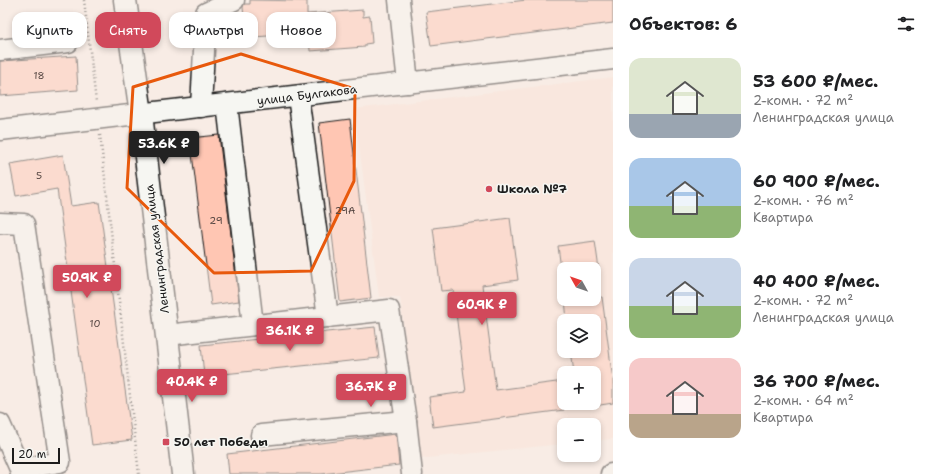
<!DOCTYPE html>
<html lang="ru">
<meta charset="utf-8">
<style>
:root{--surface:#fff;--page:#f2f2f2;--text:#202124;--muted:#757577;--accent:#d1495b}
body{margin:0;font-family:"Shantell Sans",sans-serif;background:var(--page);color:var(--text);height:100vh;display:flex;flex-direction:column;font-size:15px;white-space:nowrap}
*{box-sizing:border-box;margin:0}
p{font-size:13px;color:var(--muted)}
.icon{flex:none;width:22px;height:22px;fill:none;stroke:currentColor;stroke-width:2;stroke-linecap:round;stroke-linejoin:round}
.map{position:relative;flex:1;overflow:hidden}
.sheet{display:flex;flex-direction:column;background:var(--surface);width:320px}
.sheet>*{flex:none}
.hud{position:absolute;left:12px;top:12px;width:380px;height:36px;display:flex;gap:8px}
.needle{width:26px;rotate:310deg}
.tools{position:absolute;left:557px;top:262px;display:grid;gap:8px}
.tools a{display:grid;place-items:center;width:44px;height:44px;border-radius:8px;background:var(--surface);box-shadow:0 2px 6px #0003;font-size:20px}
.scale{position:absolute;left:12px;bottom:10px;width:48px;box-sizing:border-box;padding-left:4px;border:2px solid #1c1c1c;border-top:0;font-size:11px;line-height:14px;white-space:nowrap;color:#1c1c1c;-webkit-text-stroke:3px #f6f6f2;paint-order:stroke}
.price{position:absolute;translate:-50% -34px;padding:0 9px;border-radius:4px;background:var(--accent);color:#fff;font-size:13px;line-height:26px;filter:drop-shadow(0 1px 2px #0008)}
.price::after{content:'';position:absolute;left:50%;top:24px;width:12px;height:9px;margin-left:-6px;background:inherit;clip-path:polygon(0 0,100% 0,50% 100%)}
.price.on{background:#222;color:#fff}
ul{padding:0;list-style:none}
li{display:flex;align-items:center;gap:12px;height:100px;padding:0 16px}
li span{display:grid;place-items:center;flex:none;width:112px;height:80px;border-radius:12px;color:#555}
li>.icon{margin-inline-start:auto}
span .icon{width:48px;height:48px;fill:#fffc;stroke-width:1}
li b{font-size:17px}
h2{display:flex;justify-content:space-between;align-items:center;height:48px;padding:0 16px;font-size:17px}
.pill{padding:0 14px;border-radius:12px;background:var(--surface);box-shadow:0 2px 6px #0003;font-size:14px;line-height:36px}
.pill.on{background:var(--accent);color:#fff}
main{display:flex;flex:1;min-height:0}
.map>svg:first-child{display:block}
.built{fill:#fae1d6;fill-rule:evenodd}
.building{fill:#ffc6b3;stroke:#1c1c1c}
.lines{fill:none;stroke-linecap:round;stroke-linejoin:round}
.minor-casing{stroke:#1c1c1c;stroke-width:23}
.major-casing{stroke:#1c1c1c;stroke-width:25}
.path{stroke:#1c1c1c;stroke-width:2.5;stroke-dasharray:1 3;stroke-linecap:butt}
.minor{stroke:#f6f6f2;stroke-width:20}
.major{stroke:#f6f6f2;stroke-width:22}
.marked{fill:none;stroke:#e8590c;stroke-width:3;stroke-linejoin:round}
.poi-dot{fill:#d1495b;stroke:#f6f6f2;stroke-width:1.5}
.labels{text-anchor:middle;dominant-baseline:central;stroke-width:3;stroke-linejoin:round;paint-order:stroke}
.number-label{font-size:10px;fill:#554642}
.street-label{font-size:12px;fill:#1c1c1c;stroke:#f6f6f2}
.poi-label{font-size:12px;font-weight:bold;fill:#1c1c1c;stroke:#f6f6f2;text-anchor:start}
</style>
<main>
<div class="map">
<svg width="613" height="474" viewBox="0 0 613 474">
<rect width="100%" height="100%" fill="#f8ece5"/>
<filter id="ink" filterUnits="userSpaceOnUse"><feTurbulence type="fractalNoise" baseFrequency=".025" numOctaves="2"/><feDisplacementMap in="SourceGraphic" scale="8" xChannelSelector="R" yChannelSelector="G"/><feConvolveMatrix kernelMatrix="1 2 1 2 8 2 1 2 1" color-interpolation-filters="sRGB"/></filter>
<g filter="url(#ink)">
<!-- built -->
<path class="built" d="M613,77V439L594,441V425H564V444L419,459L400,297H379L354,109ZM564,269H594V299H564ZM564,321H594V351H564ZM564,373H594V403H564Z"/>
<!-- building -->
<g class="building">
<path d="M250,0L307,1V14L363,10V17L370,16L372,43L365,44V47L310,51L309,33L254,37V30L245,31L243,7L244,4H250Z"/>
<path d="M526,0H613V23L431,46L426,12Z"/>
<path d="M76,56L78,90L0,96V61Z"/>
<path d="M350,119L371,298L340,302L319,123Z"/>
<path d="M219,135L239,301L211,305L190,138Z"/>
<path d="M63,155L71,206L99,202L132,440L92,445L57,189L16,196L10,164Z"/>
<path d="M510,218L518,280L482,285L496,390L564,381V410L433,427L429,397L466,392L453,290L441,291L433,228Z"/>
<path d="M595,241L599,269H561L558,246Z"/>
<path d="M602,297L613,381V403L594,406V373H574L571,351H594V321H567L565,299H594V298Z"/>
<path d="M375,327L379,358L204,376L201,345Z"/>
<path d="M396,434L399,465L321,474H229L227,454Z"/>
</g>
<g class="lines">
<!-- minor casing -->
<g class="minor-casing">
<g id="minor">
<path d="M399,0L408,83"/>
<path d="M0,50L68,42"/>
<path d="M298,96L328,317"/>
<path d="M227,104L253,325"/>
<path d="M201,107L206,13L234,0"/>
<path d="M0,130L613,59"/>
<path d="M0,223L24,224L60,462L20,469"/>
<path d="M167,335L389,310L406,421"/>
<path d="M0,424L20,469L21,474"/>
<path d="M261,435L406,421L412,474"/>
<path d="M611,474H613"/>
</g>
</g>
<!-- major casing -->
<g class="major-casing">
<path id="major" d="M125,0L141,114L183,474"/>
</g>
<!-- path -->
<g class="path">
<path d="M84,0L96,102"/>
<path d="M100,135L139,474"/>
</g>
<!-- minor -->
<use href="#minor" class="minor"/>
<!-- major -->
<use href="#major" class="major"/>
</g>
</g>
<!-- marked area -->
<path d="M0 0H613V474H0ZM241,54L355,89L354,181L311,271L214,273L127,188L133,87Z" fill="#f8ece5" fill-opacity=".55" fill-rule="evenodd"/>
<path class="marked" d="M241,54L355,89L354,181L311,271L214,273L127,188L133,87Z"/>
<!-- markers -->
<g class="poi-dot">
<circle cx="489" cy="189" r="4"/>
<rect x="162" y="438" width="8" height="8" rx="2"/>
</g>
<g class="labels">
<!-- number labels -->
<g class="number-label">
<text x="39" y="75">18</text>
<text x="39" y="175">5</text>
<text x="345" y="210">29А</text>
<text x="216" y="220">29</text>
<text x="95" y="323">10</text>
</g>
<!-- street labels -->
<g class="street-label">
<text transform="translate(307 95) rotate(-7)">улица Булгакова</text>
<text transform="translate(157 249) rotate(-97)">Ленинградская улица</text>
</g>
<!-- poi labels -->
<g class="poi-label">
<text x="497" y="189">Школа №7</text>
<text x="174" y="442">50 лет Победы</text>
</g>
</g>
</svg>
<div class="tools">
<a><svg class="needle" viewBox="-14 -14 28 28"><path d="M0-13l5 13h-10z" fill="#e53935"/><path d="M0 13l5-13h-10z" fill="#757577"/></svg></a>
<a><svg class="icon" aria-label="layers" viewBox="0 0 24 24"><path d="M12 4l9 5-9 5-9-5zM3 14l9 5 9-5"/></svg></a>
<a>+</a>
<a>−</a>
</div>
<div class="scale">20 m</div>
<b class="price on" style="left:164px;top:165px">53.6K ₽</b>
<b class="price" style="left:87px;top:299px">50.9K ₽</b>
<b class="price" style="left:482px;top:326px">60.9K ₽</b>
<b class="price" style="left:290px;top:352px">36.1K ₽</b>
<b class="price" style="left:192px;top:403px">40.4K ₽</b>
<b class="price" style="left:371px;top:408px">36.7K ₽</b>
<div class="hud">
<a class="pill">Купить</a>
<a class="pill on">Снять</a>
<a class="pill">Фильтры</a>
<a class="pill">Новое</a>
</div>
</div>
<section class="sheet">
<h2>Объектов: 6<svg class="icon" aria-label="filters" viewBox="0 0 24 24"><path d="M4 7h16M4 17h16"/><circle cx="9" cy="7" r="2"/><circle cx="15" cy="17" r="2"/></svg></h2>
<ul>
<li><span style="background:linear-gradient(#dfe7d0 70%,#9aa5b1 0)"><svg class="icon" aria-label="home" viewBox="0 0 24 24"><path d="M3 11l9-7 9 7M6 9v11h12V9"/></svg></span><div><b>53 600 ₽/мес.</b><p>2-комн. · 72 m²</p><p>Ленинградская улица</p></div></li>
<li><span style="background:linear-gradient(#a9c7e8 60%,#8fb573 0)"><svg class="icon" aria-label="home" viewBox="0 0 24 24"><path d="M3 11l9-7 9 7M6 9v11h12V9"/></svg></span><div><b>60 900 ₽/мес.</b><p>2-комн. · 76 m²</p><p>Квартира</p></div></li>
<li><span style="background:linear-gradient(#c9d6e8 60%,#8fb573 0)"><svg class="icon" aria-label="home" viewBox="0 0 24 24"><path d="M3 11l9-7 9 7M6 9v11h12V9"/></svg></span><div><b>40 400 ₽/мес.</b><p>2-комн. · 72 m²</p><p>Ленинградская улица</p></div></li>
<li><span style="background:linear-gradient(#f6c9c9 70%,#b9a48a 0)"><svg class="icon" aria-label="home" viewBox="0 0 24 24"><path d="M3 11l9-7 9 7M6 9v11h12V9"/></svg></span><div><b>36 700 ₽/мес.</b><p>2-комн. · 64 m²</p><p>Квартира</p></div></li>
</ul>
</section>
</main>
